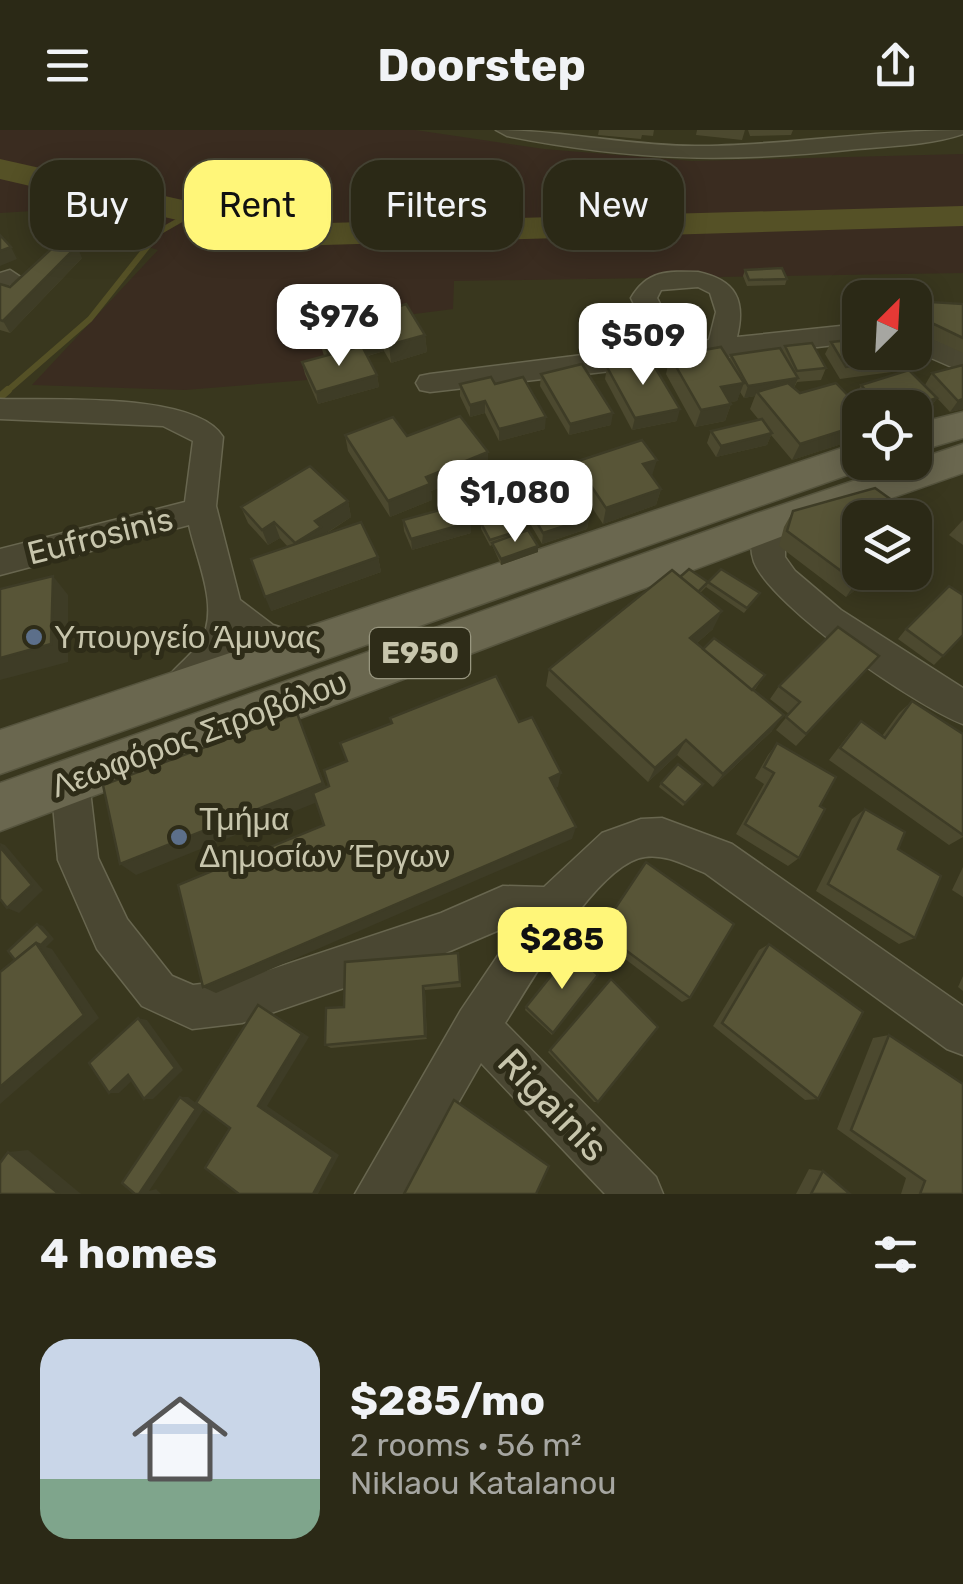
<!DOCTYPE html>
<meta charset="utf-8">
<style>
:root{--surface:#2b2916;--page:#33311f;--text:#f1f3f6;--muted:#a6a6a1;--line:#474535;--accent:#fff679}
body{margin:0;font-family:Rubik,sans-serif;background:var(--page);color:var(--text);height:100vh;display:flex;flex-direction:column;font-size:38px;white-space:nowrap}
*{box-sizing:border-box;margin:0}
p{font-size:32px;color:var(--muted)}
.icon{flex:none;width:55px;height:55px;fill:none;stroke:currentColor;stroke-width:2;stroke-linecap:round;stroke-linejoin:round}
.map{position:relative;height:1064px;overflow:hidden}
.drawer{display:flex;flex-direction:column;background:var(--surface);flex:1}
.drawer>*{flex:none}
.top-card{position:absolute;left:30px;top:30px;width:905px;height:90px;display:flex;gap:20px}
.needle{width:65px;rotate:24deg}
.controls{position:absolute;left:842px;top:150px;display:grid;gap:20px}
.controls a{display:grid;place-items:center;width:90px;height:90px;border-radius:20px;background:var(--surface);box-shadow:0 5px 25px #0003,0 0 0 2px var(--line);font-size:50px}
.price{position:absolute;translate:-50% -85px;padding:0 22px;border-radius:20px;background:#fff;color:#222;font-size:32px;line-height:65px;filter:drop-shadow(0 2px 5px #0008)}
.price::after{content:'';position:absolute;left:50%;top:60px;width:30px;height:22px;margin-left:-15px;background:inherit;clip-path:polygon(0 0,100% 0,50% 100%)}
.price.active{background:var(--accent);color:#111}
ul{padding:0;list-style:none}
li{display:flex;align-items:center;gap:30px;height:250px;padding:0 40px}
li+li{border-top:2px solid var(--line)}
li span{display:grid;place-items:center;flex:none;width:280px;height:200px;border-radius:30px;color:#555}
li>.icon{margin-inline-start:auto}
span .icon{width:120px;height:120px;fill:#fffc;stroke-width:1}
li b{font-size:42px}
h2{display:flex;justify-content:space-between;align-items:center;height:120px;padding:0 40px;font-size:42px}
.chip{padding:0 35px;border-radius:30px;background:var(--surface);box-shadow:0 5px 25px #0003,0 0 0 2px var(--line);font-size:35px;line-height:90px}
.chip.active{background:var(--accent);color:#111}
header{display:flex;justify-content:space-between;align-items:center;height:130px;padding:0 40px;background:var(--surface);font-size:45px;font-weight:700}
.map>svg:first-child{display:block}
.green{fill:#3a2c20}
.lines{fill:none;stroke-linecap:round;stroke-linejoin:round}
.stream-far1{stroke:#555126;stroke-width:6}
.stream{stroke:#555126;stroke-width:8}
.river{fill:#555126;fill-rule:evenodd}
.minor-casing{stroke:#68664f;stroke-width:3}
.major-casing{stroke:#56543e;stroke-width:3}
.minor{fill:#4a4732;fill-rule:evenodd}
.major{fill:#6a674f;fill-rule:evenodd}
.wall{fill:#4c492f}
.shaded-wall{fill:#3e3c26}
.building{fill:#585537;stroke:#3e3c26;stroke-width:2.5}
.service-dot{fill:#5c6f8a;stroke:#2e2c18;stroke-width:4}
.labels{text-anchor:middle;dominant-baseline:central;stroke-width:10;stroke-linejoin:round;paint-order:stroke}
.shield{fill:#2e2c18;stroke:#999780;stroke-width:2.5}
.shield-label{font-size:30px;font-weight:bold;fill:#c7c5ac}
.street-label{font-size:32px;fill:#c7c5ac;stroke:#2e2c18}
.poi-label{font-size:32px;fill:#c7c5ac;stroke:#2e2c18;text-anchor:start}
.near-street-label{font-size:38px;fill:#c7c5ac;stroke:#2e2c18}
</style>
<header><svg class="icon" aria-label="menu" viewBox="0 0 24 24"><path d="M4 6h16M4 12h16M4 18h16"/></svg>Doorstep<svg class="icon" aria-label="share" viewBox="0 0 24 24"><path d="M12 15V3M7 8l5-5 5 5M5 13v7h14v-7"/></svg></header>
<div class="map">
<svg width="963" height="1064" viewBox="0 0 963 1064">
<rect width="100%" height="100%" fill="#39371e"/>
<!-- green -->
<path class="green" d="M0,0H415L544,19L692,31L963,24V143L454,151L453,179L329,195L332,248L185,260L32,255L158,120L32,81L0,83Z"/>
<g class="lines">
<!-- stream-far1 -->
<path class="stream-far1" d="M6,262L90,189L159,102L194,82"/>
<!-- stream -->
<path class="stream" d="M0,267L8,260"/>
<!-- river -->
<path class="river" d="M0,29L290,94L963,76V96L290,116L0,49Z"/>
<!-- minor casing -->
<g class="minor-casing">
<g id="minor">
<path d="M496,0C563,0 628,16 695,16C785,16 873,0 963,0V4C931,15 891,16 857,19C730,33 633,31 507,6Z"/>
<path d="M10,140L22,148L0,161V143Z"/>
<path d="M698,142C736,150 746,170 737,207L860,194V212L430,262L420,260L416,253L420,246L430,244L655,216L631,168C647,140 668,141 698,142ZM698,157L710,163L716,182L709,210L680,213L657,168L661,160Z"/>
<path d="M915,201L963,222V242L915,221Z"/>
<path d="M0,269C49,271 196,261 223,307L216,376L240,470L273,495L315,508L320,518L315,528C290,537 258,522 237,508C226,535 205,567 177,577L164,572L159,561C168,541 188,530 200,512C221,479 196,429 189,395L0,445V419L185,372L193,311L163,296L0,289Z"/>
<path d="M769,383L780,386L785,395V427L795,441L841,480L963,558V594C917,577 772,477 754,432C749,418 751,400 758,386Z"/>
<path d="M70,634L83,639L89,652L98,728L127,789L172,846L193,855L242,849L441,783L503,756L544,757L602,703L641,689L662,688L732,714L963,876V925L947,919L705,743C685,735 666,724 645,727C597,733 531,853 505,893L656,1047L663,1064H605L481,933L406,1064H355L461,880L518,796L504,798L443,824L242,893L192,899L142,876L97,819L58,730L51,652L57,639Z"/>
</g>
</g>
<!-- major casing -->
<g class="major-casing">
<g id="major">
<path d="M963,282V308L915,322V294Z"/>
<path d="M860,312V332H875L873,336L0,644V600Z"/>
<path d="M963,314V343L783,406L0,701V653L755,384Z"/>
</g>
</g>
<!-- minor -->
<use href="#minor" class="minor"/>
<!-- major -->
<use href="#major" class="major"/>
</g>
<!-- wall -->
<g class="wall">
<path d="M599,0H654L653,6L642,5L641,9L598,5Z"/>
<path d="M697,0H745L742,10L696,5Z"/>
<path d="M748,0H793L791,5L750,6Z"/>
<path d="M82,128L10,203L0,200V154L10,157Z"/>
<path d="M745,140L787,149L785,155L747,156L743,146Z"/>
<path d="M850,170H860V197H852L844,183Z"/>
<path d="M915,171L963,174V223L915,201Z"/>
<path d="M317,203L425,205L427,222L391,233L384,221L368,226L377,245L379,257L318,274L305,244L302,232L324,226Z"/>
<path d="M831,212L928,226L921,238L840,249L825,224Z"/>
<path d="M785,216L826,238L821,250L797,252L794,258L800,263L860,278V308L792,330L771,305L767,315L716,327L707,313L711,301L759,290L750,279L755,266L744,268L740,262L737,271L730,272L731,274L725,291L695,297L666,244L670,226L729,230L731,225L782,222Z"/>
<path d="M963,235V279L950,282L925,255L932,243Z"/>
<path d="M607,237L677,291L632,300L605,249Z"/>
<path d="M541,244L611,295L569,305L540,256Z"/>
<path d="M460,254H495L545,299L499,311L485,283L470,287L460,266Z"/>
<path d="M861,255L937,268L929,280L915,284V278H865L855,267Z"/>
<path d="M345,305L407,306L488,338L431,361L432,370L390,387L348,321Z"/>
<path d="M575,332L652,346L661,359L656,375L603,394L573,349Z"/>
<path d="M875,358L932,399L920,415L915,418V388H860V442H880L846,467L779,416L784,397L793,381Z"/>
<path d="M522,367L589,388L587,399L542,414L521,378Z"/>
<path d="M348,371L351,387L324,405L378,427L381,442L271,481L288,417L280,408L268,415L248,393L241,377Z"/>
<path d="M403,390L471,403L412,420L404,401Z"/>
<path d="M963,390V415L949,405Z"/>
<path d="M481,393L517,404L538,422L501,435L492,415L490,416L481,399Z"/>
<path d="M680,447L708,452L706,457L700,463L713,499L697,513L703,519L765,545L754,561L772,601L713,657L677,625L648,652L546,556L549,539Z"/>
<path d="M708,452L760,463L744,483L706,457Z"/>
<path d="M906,499L963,505L934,535L898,509Z"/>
<path d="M879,526L796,616L776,600L789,584L770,569L779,556Z"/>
<path d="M912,571L963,604V707L949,715L829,630L849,604L861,591L882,606L899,583Z"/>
<path d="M777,613L820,676L799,728L788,736L736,704L764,654L755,648L768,625Z"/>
<path d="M661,653L700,657L683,676L659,657Z"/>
<path d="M865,679L898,719L915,808L899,814L816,761L852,689Z"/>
<path d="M646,732L690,868L682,872L596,807Z"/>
<path d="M963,737V767L952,760Z"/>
<path d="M769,814L818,969L805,970L713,896L759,820Z"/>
<path d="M458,823L461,857L425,860L427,909L331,918L325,915L344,877Z"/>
<path d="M598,845L552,905L525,880L526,877Z"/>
<path d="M963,846V861L958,857Z"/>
<path d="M611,849L598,972H594L548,922Z"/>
<path d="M889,905L963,1064H901L906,1048L837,999L873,908Z"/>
<path d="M809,1039L823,1041L850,1064H796Z"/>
</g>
<!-- shaded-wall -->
<g class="shaded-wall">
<path d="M77,116L82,128L10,203L3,191Z"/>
<path d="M11,117L17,129L0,136V121Z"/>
<path d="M382,204L384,221L329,237L326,219Z"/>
<path d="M425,205L427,222L391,233L389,215Z"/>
<path d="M377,245L379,257L318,274L316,262Z"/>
<path d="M798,248L793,260L757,262L755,266L744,268L748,256Z"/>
<path d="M744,253L737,271L716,275L721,257Z"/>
<path d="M937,268L929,280L915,284V278H907Z"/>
<path d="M963,269V279L950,282L958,271Z"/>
<path d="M485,271V283L470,287V275Z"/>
<path d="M731,274L725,291L695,297L701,280Z"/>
<path d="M680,279L677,291L632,300L635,288Z"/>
<path d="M613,283L611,295L569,305L570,294Z"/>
<path d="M546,287L545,299L499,311V299Z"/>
<path d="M860,295V308L792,330L800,314Z"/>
<path d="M772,303L767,315L716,327L721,316Z"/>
<path d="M488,322V338L431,361L432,370L390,387L388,371L426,347Z"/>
<path d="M657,330L652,346L643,334Z"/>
<path d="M661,359L656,375L603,394L606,378Z"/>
<path d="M348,371L351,387L323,405L325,413H295L315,391Z"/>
<path d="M589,388L587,399L542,414L543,403Z"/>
<path d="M274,392L280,408L268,415L262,400Z"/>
<path d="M471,392V403L412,420L411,409Z"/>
<path d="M932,399L920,415L915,418V411Z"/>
<path d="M538,416V422L501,435V429Z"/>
<path d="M378,427L381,442L271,481L265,467Z"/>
<path d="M870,442H880L846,467L856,452Z"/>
<path d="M53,446L68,465V532L0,550V528Z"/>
<path d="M722,481L713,499L682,526L690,508Z"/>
<path d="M297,583L330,667L136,745L120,734Z"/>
<path d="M784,585L772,601L713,657L723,644Z"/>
<path d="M686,610L677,625L648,652L655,638Z"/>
<path d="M561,643L558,657L548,661L550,648Z"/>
<path d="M576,697L572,709L216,863L203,857Z"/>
<path d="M0,713L5,715L43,760L19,783L7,778Z"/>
<path d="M37,794L43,796L54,809L46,817L52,819L99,888L0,974V957Z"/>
<path d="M423,856L425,860L427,909L425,906Z"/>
<path d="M258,875L309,907L267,976L339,1025L318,1064H313L258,976Z"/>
<path d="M138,888L147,890L183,940L153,969H144Z"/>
<path d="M128,945L137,946L119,963H109Z"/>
<path d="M180,967H188L204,979L149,1061L156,1059L161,1064H139Z"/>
<path d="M28,1020L81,1064H59L8,1022Z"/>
</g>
<!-- building -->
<g class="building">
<path d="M0,105L11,117L0,121Z"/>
<path d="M60,111L77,116L3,191L0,190V154L10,157Z"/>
<path d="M782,138L787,149L749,150L745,140Z"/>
<path d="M850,170H860V185H857Z"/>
<path d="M915,171L963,174V208L915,185Z"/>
<path d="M406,174L425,205L389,215L382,204L326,219L317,203Z"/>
<path d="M915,208L928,226L846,237L831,212L860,209V222H915Z"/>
<path d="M812,213L826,238L797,241L785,216Z"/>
<path d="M362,216L377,245L316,262L302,232Z"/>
<path d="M721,217L744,253L721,257L731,274L701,280L670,226Z"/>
<path d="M780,218L798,248L748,256L731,225Z"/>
<path d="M650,229L680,279L635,288L607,237Z"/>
<path d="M582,234L613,283L570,294L541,244Z"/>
<path d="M963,235V269L958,271L932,243Z"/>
<path d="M909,240L937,268L907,278H882L861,255Z"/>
<path d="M491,247L495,254L523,247L546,287L499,299L485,271L470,275L460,254Z"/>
<path d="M788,253L800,263L836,253L860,278V295L800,314L757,262Z"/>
<path d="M460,286L488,322L426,347L430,354L388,371L345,305L393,287L407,306Z"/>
<path d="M762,289L772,303L721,316L711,301Z"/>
<path d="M642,310L657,330L643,334L661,359L606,378L575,332Z"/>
<path d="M310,336L348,371L315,391L321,397L295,413L274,392L262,400L241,377Z"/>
<path d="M567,353L589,388L543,403L522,367Z"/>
<path d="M875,358L932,399L915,411V388H860V442H870L856,452L787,401L793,381Z"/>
<path d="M462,374L471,392L411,409L403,390Z"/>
<path d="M508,385L518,401L490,410L481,393Z"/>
<path d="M361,392L378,427L265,467L251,429Z"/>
<path d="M528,400L538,416L501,429L492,413Z"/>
<path d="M689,439L708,452L698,462L680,447Z"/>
<path d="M721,439L760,463L747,478L708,452Z"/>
<path d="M672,440L722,481L690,508L784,585L723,644L686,610L655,638L549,539Z"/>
<path d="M53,446L51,514L0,528V459Z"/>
<path d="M949,456L963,465V505L943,526L906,499Z"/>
<path d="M838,497L879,526L806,604L786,587L800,572L779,556Z"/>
<path d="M714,508L765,545L752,560L703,519Z"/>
<path d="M496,546L519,592L532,587L561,643L550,648L576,697L203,857L178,755L324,695L313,663L329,656L324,640L347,631L340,613L392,593L390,588Z"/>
<path d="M912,571L963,604V705L840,618L861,591L885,608Z"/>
<path d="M297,583L323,653L120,734L103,655Z"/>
<path d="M777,613L836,647L820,676L825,679L799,728L745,694L774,643L764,637Z"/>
<path d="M678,634L703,654L685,673L661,653Z"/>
<path d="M865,679L905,702L898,719L941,746L915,808L828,754Z"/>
<path d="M0,717L32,755L7,778L0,769Z"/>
<path d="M646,732L734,794L690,868L600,801Z"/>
<path d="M37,794L49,807L41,815L36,813L15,830L8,821Z"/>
<path d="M36,813L84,885L0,957V842Z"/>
<path d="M769,814L863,882L818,969L722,893Z"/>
<path d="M571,821L598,845L553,903L526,877Z"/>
<path d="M458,823L460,852L423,856L425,906L325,915L326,878L344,877L345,832Z"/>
<path d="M611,849L658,897L598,972L550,920Z"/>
<path d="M258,875L302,904L258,976L333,1027L313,1064H239L205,1038L230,998L196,973Z"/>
<path d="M138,888L175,938L144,969L128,945L109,963L89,933Z"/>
<path d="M889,905L963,954V1064H920L925,1051L851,1000Z"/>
<path d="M180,967L196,979L139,1064H135L122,1053Z"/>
<path d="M454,970L549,1036L536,1064H404Z"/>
<path d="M8,1022L59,1064H0V1033Z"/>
<path d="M823,1041L850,1064H811Z"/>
</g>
<!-- markers -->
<g class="service-dot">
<circle cx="34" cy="507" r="10"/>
<circle cx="179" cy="707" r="10"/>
</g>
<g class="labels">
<!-- shield labels -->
<rect class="shield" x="370" y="498" width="100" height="50" rx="8"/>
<g class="shield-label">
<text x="420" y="523">E950</text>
</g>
<!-- street labels -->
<g class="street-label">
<text transform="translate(100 406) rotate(-14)">Eufrosinis</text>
<text transform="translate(199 604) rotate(-20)">Λεωφόρος Στροβόλου</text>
</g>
<!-- poi labels -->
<g class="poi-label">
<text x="54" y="507">Υπουργείο Άμυνας</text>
<text x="199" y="689">Τμήμα<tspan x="199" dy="37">Δημοσίων Έργων</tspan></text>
</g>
<!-- near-street labels -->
<g class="near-street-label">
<text transform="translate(553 975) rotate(46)">Rigainis</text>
</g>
</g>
</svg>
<div class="controls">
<a><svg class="needle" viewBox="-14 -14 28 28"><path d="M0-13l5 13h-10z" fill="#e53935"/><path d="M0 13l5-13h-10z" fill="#a6a6a1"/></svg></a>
<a><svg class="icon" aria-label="locate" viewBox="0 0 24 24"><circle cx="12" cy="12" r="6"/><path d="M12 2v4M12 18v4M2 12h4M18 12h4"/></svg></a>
<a><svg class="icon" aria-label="layers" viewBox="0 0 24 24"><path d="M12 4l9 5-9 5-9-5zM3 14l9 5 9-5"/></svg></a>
</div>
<b class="price" style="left:339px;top:239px">$976</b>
<b class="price" style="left:643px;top:258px">$509</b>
<b class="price" style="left:515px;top:415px">$1,080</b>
<b class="price active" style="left:562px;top:862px">$285</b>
<div class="top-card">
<a class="chip">Buy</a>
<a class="chip active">Rent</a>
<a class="chip">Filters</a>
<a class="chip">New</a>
</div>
</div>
<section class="drawer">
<h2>4 homes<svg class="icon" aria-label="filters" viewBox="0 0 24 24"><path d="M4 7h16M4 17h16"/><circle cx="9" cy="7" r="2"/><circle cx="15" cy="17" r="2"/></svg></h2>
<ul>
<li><span style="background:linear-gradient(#c9d6e8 70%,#7fa58c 0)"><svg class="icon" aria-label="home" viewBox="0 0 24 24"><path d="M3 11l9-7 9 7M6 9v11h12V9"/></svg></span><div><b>$285/mo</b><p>2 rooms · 56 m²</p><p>Niklaou Katalanou</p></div></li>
</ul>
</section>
